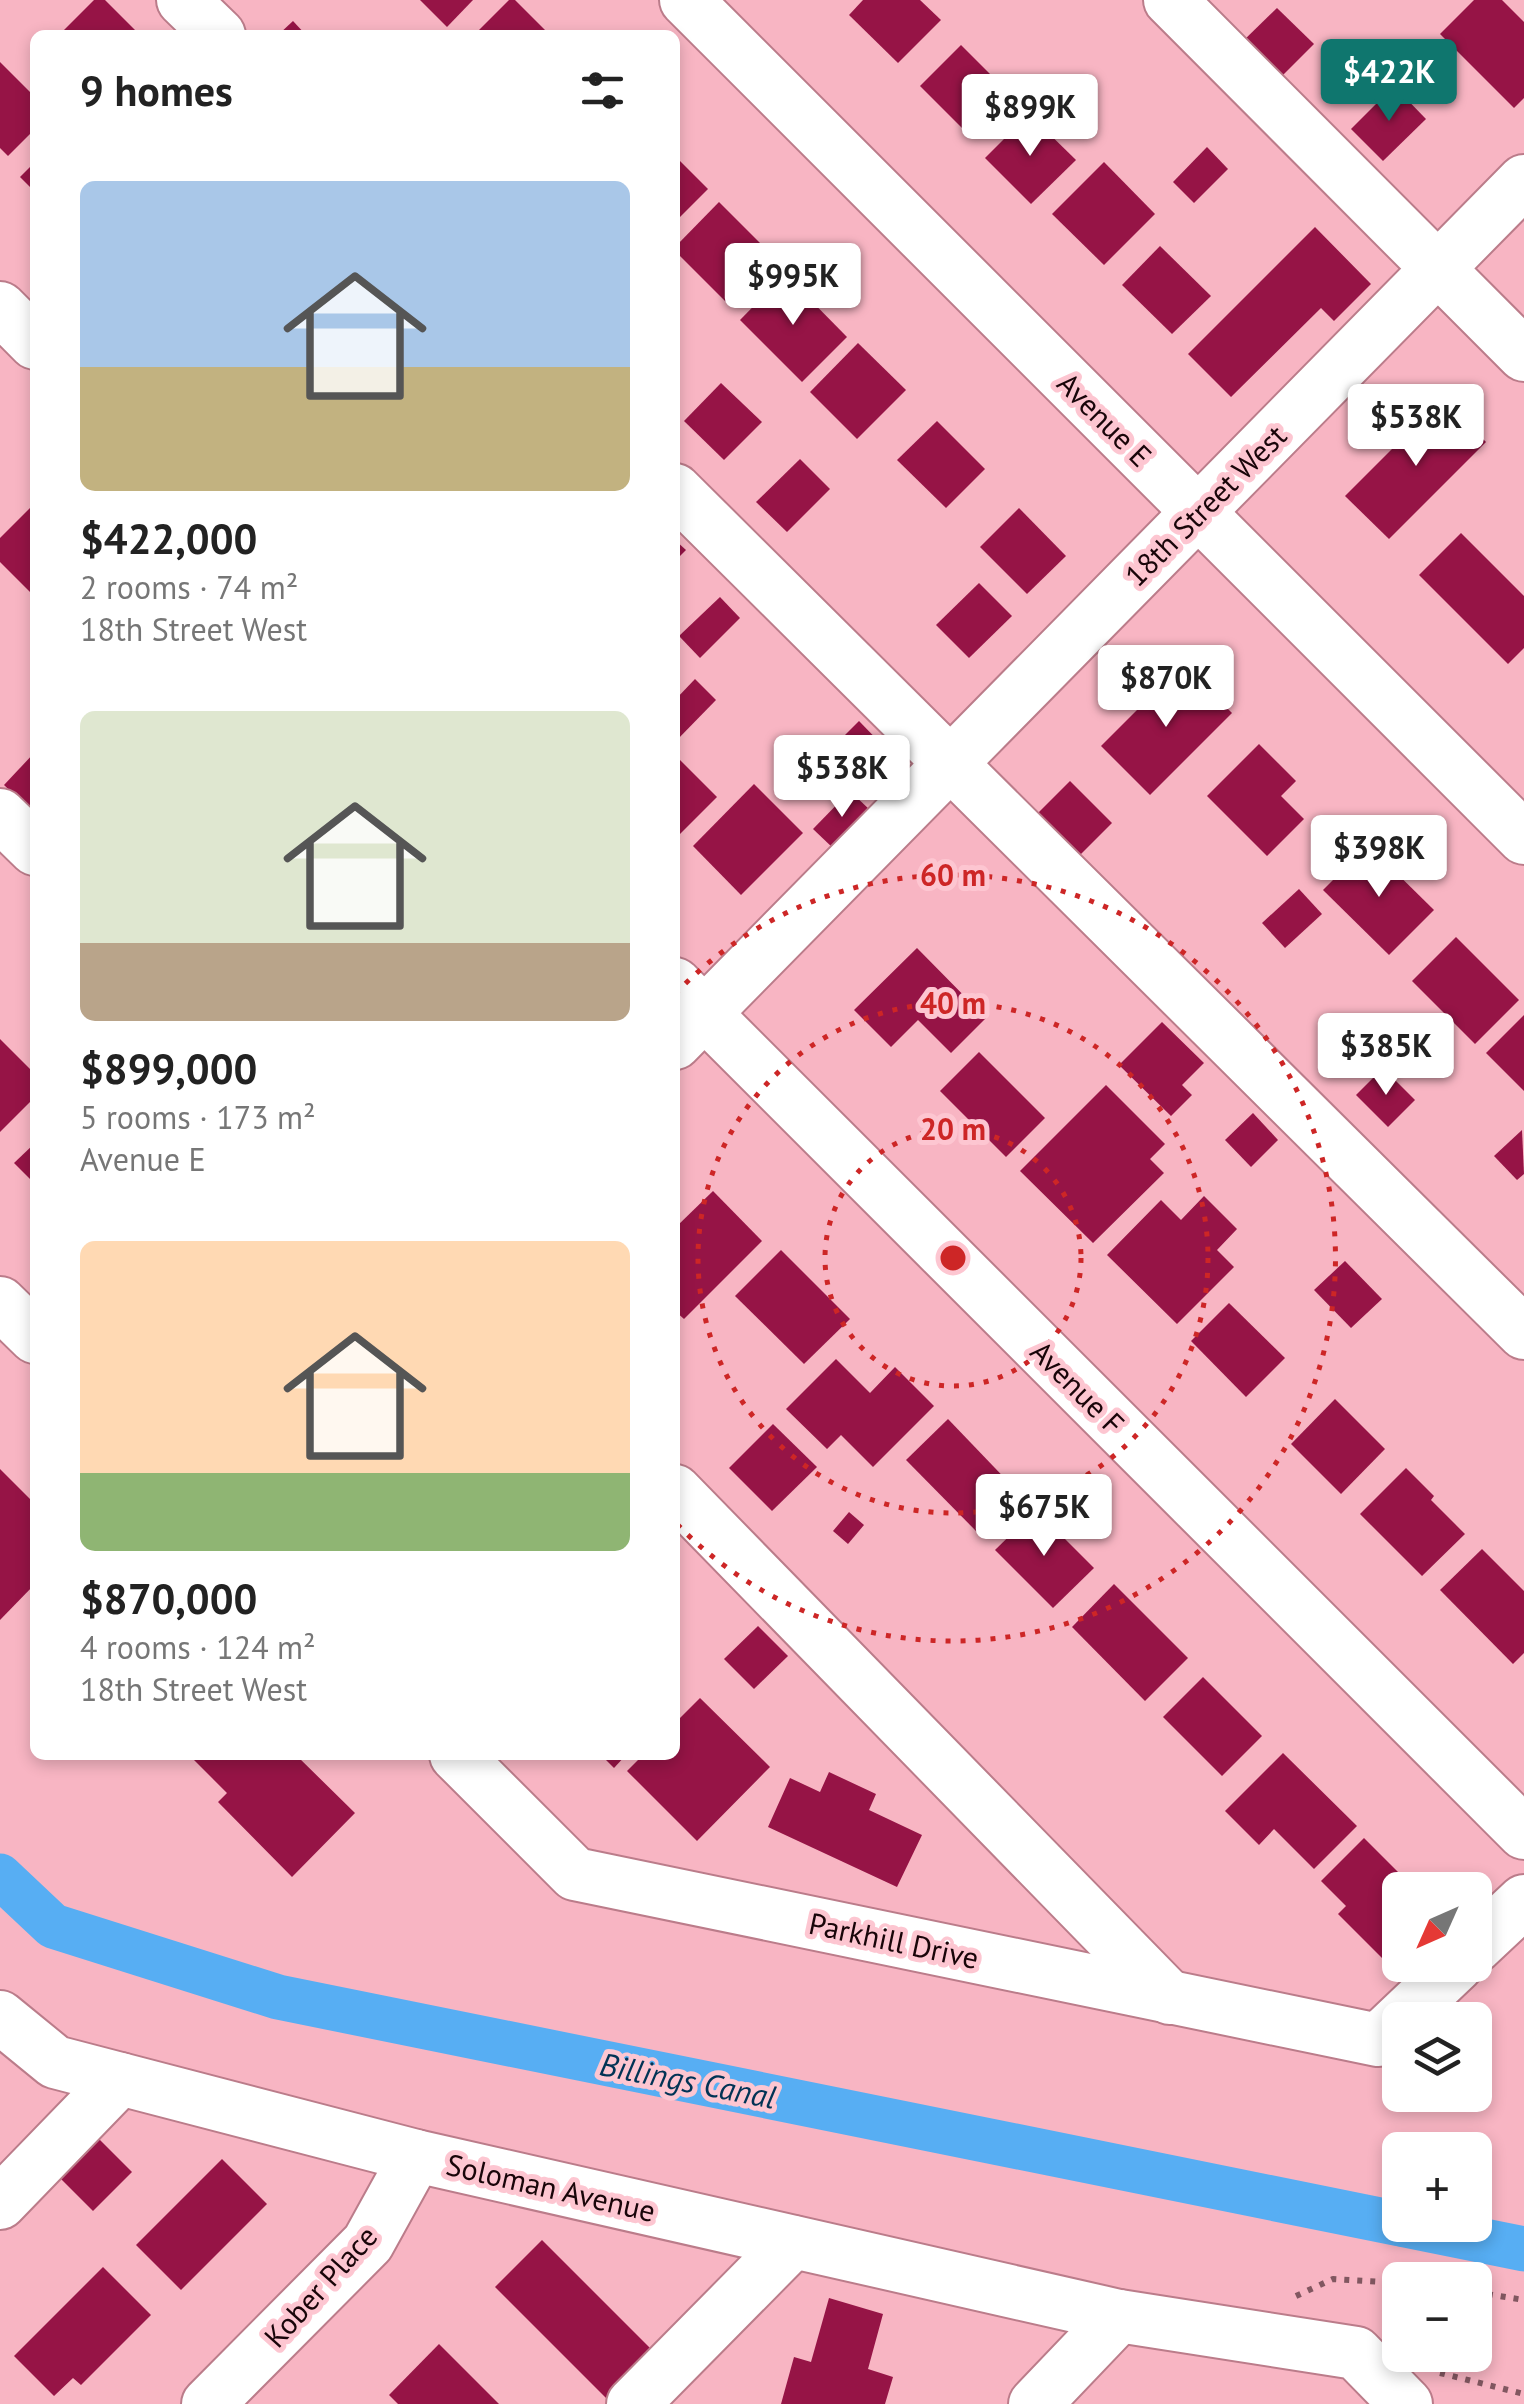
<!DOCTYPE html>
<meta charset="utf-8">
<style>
:root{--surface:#fff;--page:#f6f6f6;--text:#222;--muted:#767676;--accent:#0f766e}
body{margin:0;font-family:"PT Sans",sans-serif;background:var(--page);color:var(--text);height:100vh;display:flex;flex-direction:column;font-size:38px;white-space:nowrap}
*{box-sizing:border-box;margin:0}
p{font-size:32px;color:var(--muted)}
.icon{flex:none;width:55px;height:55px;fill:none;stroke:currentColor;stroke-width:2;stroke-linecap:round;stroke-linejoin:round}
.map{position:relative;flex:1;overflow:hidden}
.sheet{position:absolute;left:30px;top:30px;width:650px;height:1730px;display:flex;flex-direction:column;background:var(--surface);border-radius:15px;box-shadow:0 5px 15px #0003}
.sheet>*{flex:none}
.needle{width:65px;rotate:225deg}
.fabs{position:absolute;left:1382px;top:1872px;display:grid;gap:20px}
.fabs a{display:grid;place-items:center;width:110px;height:110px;border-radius:15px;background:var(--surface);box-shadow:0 5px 15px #0003;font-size:50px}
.price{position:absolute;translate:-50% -85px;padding:0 22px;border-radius:10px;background:#fff;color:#222;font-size:32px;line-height:65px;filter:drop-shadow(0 2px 5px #0008)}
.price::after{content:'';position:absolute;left:50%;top:60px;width:30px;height:22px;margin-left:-15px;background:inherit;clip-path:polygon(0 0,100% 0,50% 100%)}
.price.selected{background:var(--accent);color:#fff}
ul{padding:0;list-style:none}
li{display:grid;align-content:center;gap:20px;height:530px;padding:0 50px}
li span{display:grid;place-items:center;height:310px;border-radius:15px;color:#555}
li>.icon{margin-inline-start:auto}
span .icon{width:180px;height:180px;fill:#fffc;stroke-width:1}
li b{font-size:42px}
h2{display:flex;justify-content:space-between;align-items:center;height:120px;padding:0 50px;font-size:42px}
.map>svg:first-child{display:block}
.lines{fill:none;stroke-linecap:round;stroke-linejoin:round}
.canal{stroke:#57aef3;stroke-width:45}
.building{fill:#961446}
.minor-casing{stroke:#bb7c8a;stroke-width:56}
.path{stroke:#815760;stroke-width:6;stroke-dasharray:5 8;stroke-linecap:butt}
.minor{stroke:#fff;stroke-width:52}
.ring{fill:none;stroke:#cd2626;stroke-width:5;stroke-dasharray:5 10}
.labels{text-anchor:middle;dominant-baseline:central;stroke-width:10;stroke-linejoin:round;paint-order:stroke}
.street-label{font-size:30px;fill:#190509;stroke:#fdc6d1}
.water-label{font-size:32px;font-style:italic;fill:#013355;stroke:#fdc6d1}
.centre{fill:#cd2626;stroke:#fdc6d1;stroke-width:5}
.ring-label{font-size:30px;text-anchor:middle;font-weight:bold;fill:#cd2626;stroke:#fdc6d1;stroke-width:10;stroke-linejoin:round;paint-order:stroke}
</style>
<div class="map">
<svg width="1524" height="2404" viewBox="0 0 1524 2404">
<rect width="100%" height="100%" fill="#f8b5c3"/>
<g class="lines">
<!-- canal -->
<g class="canal">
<path d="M0,1876L53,1926L278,1997L1400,2224"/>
<path d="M1405,2225L1524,2249"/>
</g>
</g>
<!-- building -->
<g class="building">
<path d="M94,0H105L138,33L69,35L64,30Z"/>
<path d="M420,0H473L447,27Z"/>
<path d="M509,0H515L550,35H474Z"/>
<path d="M863,0H920L941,20L898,63L849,15Z"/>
<path d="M1474,0H1502L1524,22V98L1514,108L1440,34Z"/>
<path d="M1277,8L1314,44L1277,81L1240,44Z"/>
<path d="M293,21L306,35H278Z"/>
<path d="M961,45L1009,93L968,134L920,86Z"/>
<path d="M0,62L35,97V129L8,156L0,148Z"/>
<path d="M1394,86L1426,119L1383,161L1351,129Z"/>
<path d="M1029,114L1076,160L1031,204L985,158Z"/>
<path d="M1207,147L1228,169L1194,203L1173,182Z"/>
<path d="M675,156L708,189L675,222Z"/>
<path d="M35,162V192L20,177Z"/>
<path d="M1104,162L1155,214L1104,265L1052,214Z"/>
<path d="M719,202L776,259L729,305L675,251V247Z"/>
<path d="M1315,227L1371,284L1334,321L1321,308L1231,397L1188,354Z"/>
<path d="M1160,246L1211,296L1172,334L1122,285Z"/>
<path d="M785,274L847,337L802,382L740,320Z"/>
<path d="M858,343L906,390L857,439L810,392Z"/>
<path d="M721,383L762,422L724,460L684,421Z"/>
<path d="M1443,398L1486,442L1389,539L1345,496Z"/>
<path d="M937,421L985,469L946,508L897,460Z"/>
<path d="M800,459L830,489L787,532L756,502Z"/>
<path d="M31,507L35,511V597L0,562V538Z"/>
<path d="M1019,508L1066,556L1027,594L980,547Z"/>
<path d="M1461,533L1524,596V648L1508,664L1419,575Z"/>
<path d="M675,540L686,550L675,561Z"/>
<path d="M979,583L1012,616L969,658L936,625Z"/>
<path d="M720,597L740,618L700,658L679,636Z"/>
<path d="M1183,664L1232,713L1150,795L1101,746Z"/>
<path d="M695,679L716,700L675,742V700Z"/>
<path d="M859,721L893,756L873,776L839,741Z"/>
<path d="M1259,744L1296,781L1281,796L1304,819L1267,856L1207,796Z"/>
<path d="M35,752V807L31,811L4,785Z"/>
<path d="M675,755L717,797L675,839Z"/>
<path d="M1070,781L1112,823L1075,860L1033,818Z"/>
<path d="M754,784L803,833L741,895L693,846Z"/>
<path d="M850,791L871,811L834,849L813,829Z"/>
<path d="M1368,845L1434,910L1389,955L1323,890Z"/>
<path d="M1299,889L1322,914L1285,948L1262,923Z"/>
<path d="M1456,937L1519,1000L1475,1044L1412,981Z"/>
<path d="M917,948L986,1018L951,1053L918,1020L891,1047L854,1010Z"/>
<path d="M1524,1015V1091L1486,1053Z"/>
<path d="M1162,1022L1204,1063L1182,1085L1192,1095L1171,1116L1119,1065Z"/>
<path d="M0,1039L35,1074V1097L0,1132Z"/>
<path d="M979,1052L1045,1118L1006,1157L940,1091Z"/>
<path d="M1383,1068L1415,1100L1388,1127L1356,1095Z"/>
<path d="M1106,1085L1165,1144L1150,1159L1164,1173L1093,1243L1020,1171Z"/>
<path d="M1253,1113L1278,1140L1251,1167L1225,1140Z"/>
<path d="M1522,1130L1524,1174L1517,1180L1494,1156Z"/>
<path d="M35,1143V1184L14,1163Z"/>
<path d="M713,1191L762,1241L684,1319L675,1311V1228Z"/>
<path d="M1204,1196L1237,1229L1217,1250L1234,1267L1177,1324L1107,1255L1161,1200L1181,1220Z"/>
<path d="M781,1250L850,1319L804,1364L735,1296Z"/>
<path d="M1345,1261L1382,1299L1351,1328L1314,1290Z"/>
<path d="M1229,1303L1285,1358L1246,1397L1191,1341Z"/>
<path d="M836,1359L870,1393L895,1367L934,1406L873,1467L841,1435L827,1449L786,1409Z"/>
<path d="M1335,1399L1385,1449L1341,1494L1291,1444Z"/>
<path d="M948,1419L1017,1491L976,1531L906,1460Z"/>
<path d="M773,1424L817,1467L772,1511L729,1468Z"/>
<path d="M1406,1468L1434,1496L1431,1500L1465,1534L1422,1576L1360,1514Z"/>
<path d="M0,1469L35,1504V1584L0,1620Z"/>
<path d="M1036,1510L1094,1568L1053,1608L995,1550Z"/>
<path d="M849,1512L864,1525L848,1544L833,1531Z"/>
<path d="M1482,1549L1524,1591V1653L1513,1664L1440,1590Z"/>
<path d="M1114,1584L1188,1658L1145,1701L1072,1627Z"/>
<path d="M758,1626L788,1656L754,1689L724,1659Z"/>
<path d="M1203,1677L1262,1736L1222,1776L1163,1717Z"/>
<path d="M700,1698L770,1767L697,1841L627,1771L643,1755H675V1723Z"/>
<path d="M1283,1753L1357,1826L1314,1869L1274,1829L1259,1845L1225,1811Z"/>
<path d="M189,1755H296L355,1813L292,1877L218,1802L227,1793Z"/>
<path d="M601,1755H626L614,1768Z"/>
<path d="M829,1772L876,1794L869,1810L922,1835L897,1887L768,1827L790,1778L820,1792Z"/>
<path d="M1364,1838L1416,1890H1400V1950L1387,1963L1338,1914L1346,1906L1321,1881Z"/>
<path d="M98,2138L132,2172L93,2211L59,2177Z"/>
<path d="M222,2159L267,2204L181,2290L136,2245Z"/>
<path d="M542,2240L656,2354L609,2401L495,2287Z"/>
<path d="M103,2267L151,2315L81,2385L73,2378L54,2396L14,2356Z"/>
<path d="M829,2298L883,2314L868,2369L893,2377L885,2404H781L794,2357L811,2362Z"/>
<path d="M439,2344L499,2404H398L389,2395Z"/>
</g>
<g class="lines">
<!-- minor casing -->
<g class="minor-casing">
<g id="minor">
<path d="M183,0L219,35"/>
<path d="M686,0L1524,838"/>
<path d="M1170,0L1524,355"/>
<path d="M0,308L35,343"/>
<path d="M675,490L1524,1333"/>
<path d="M0,815L35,849"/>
<path d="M675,984L1524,1833"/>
<path d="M675,1043L1524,181"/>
<path d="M0,1303L35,1337"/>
<path d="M675,1491L1170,1998"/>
<path d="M456,1755L575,1874L1378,2040L1457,1965"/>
<path d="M1475,1947L1524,1901"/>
<path d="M0,2017L55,2062L416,2156L1119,2316L1356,2353L1406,2404"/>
<path d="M0,2203L120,2079"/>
<path d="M208,2404L368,2243L416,2156"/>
<path d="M633,2404L793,2242"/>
<path d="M1035,2404L1119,2316"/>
</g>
</g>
<!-- path -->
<g class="path">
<path d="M1475,2292L1524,2300"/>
<path d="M1296,2296L1333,2279L1400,2283"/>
<path d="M1440,2373L1524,2394"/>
</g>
<!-- minor -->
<use href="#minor" class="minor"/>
</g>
<!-- distance rings -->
<g class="ring">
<circle cx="953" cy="1258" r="128"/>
<circle cx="953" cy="1258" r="255"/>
<path d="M675 994A383 383 0 1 1 675 1522"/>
</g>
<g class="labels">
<!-- street labels -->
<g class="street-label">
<text transform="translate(1105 419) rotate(45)">Avenue E</text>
<text transform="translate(1205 505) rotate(-45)">18th Street West</text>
<text transform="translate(1078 1387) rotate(45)">Avenue F</text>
<text transform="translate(894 1940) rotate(12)">Parkhill Drive</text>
<text transform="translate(551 2187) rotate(13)">Soloman Avenue</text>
<text transform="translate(320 2286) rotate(-48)">Kober Place</text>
</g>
<!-- water labels -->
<g class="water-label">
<text transform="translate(688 2080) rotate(11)">Billings Canal</text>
</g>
</g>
<circle cx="953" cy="1258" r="15" class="centre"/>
<g class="ring-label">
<text x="953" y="886">60 m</text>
<text x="953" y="1014">40 m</text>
<text x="953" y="1140">20 m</text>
</g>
</svg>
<div class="fabs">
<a><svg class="needle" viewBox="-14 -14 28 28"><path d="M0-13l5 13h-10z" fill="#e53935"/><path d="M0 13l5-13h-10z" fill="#767676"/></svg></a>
<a><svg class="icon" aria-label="layers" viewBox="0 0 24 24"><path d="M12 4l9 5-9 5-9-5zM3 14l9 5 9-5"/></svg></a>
<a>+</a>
<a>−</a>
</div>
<b class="price selected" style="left:1389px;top:124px">$422K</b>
<b class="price" style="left:1030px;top:159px">$899K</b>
<b class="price" style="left:793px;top:328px">$995K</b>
<b class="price" style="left:1416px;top:469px">$538K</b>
<b class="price" style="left:1166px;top:730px">$870K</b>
<b class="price" style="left:842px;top:820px">$538K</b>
<b class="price" style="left:1379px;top:900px">$398K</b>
<b class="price" style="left:1386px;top:1098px">$385K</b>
<b class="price" style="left:1044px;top:1559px">$675K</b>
<section class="sheet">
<h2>9 homes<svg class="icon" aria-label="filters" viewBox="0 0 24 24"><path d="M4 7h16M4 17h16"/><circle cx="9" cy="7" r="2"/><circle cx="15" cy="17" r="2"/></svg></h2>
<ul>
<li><span style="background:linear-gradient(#a9c7e8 60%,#c2b280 0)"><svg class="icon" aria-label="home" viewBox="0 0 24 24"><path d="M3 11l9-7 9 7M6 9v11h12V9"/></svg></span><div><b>$422,000</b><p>2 rooms · 74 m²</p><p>18th Street West</p></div></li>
<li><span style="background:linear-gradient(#dfe7d0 75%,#b9a48a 0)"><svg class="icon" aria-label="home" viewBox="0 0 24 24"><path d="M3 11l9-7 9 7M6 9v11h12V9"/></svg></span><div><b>$899,000</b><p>5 rooms · 173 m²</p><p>Avenue E</p></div></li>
<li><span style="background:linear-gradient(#ffd9b3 75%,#8fb573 0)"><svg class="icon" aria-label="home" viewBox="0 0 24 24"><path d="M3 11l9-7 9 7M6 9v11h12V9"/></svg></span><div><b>$870,000</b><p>4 rooms · 124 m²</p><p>18th Street West</p></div></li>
</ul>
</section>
</div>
